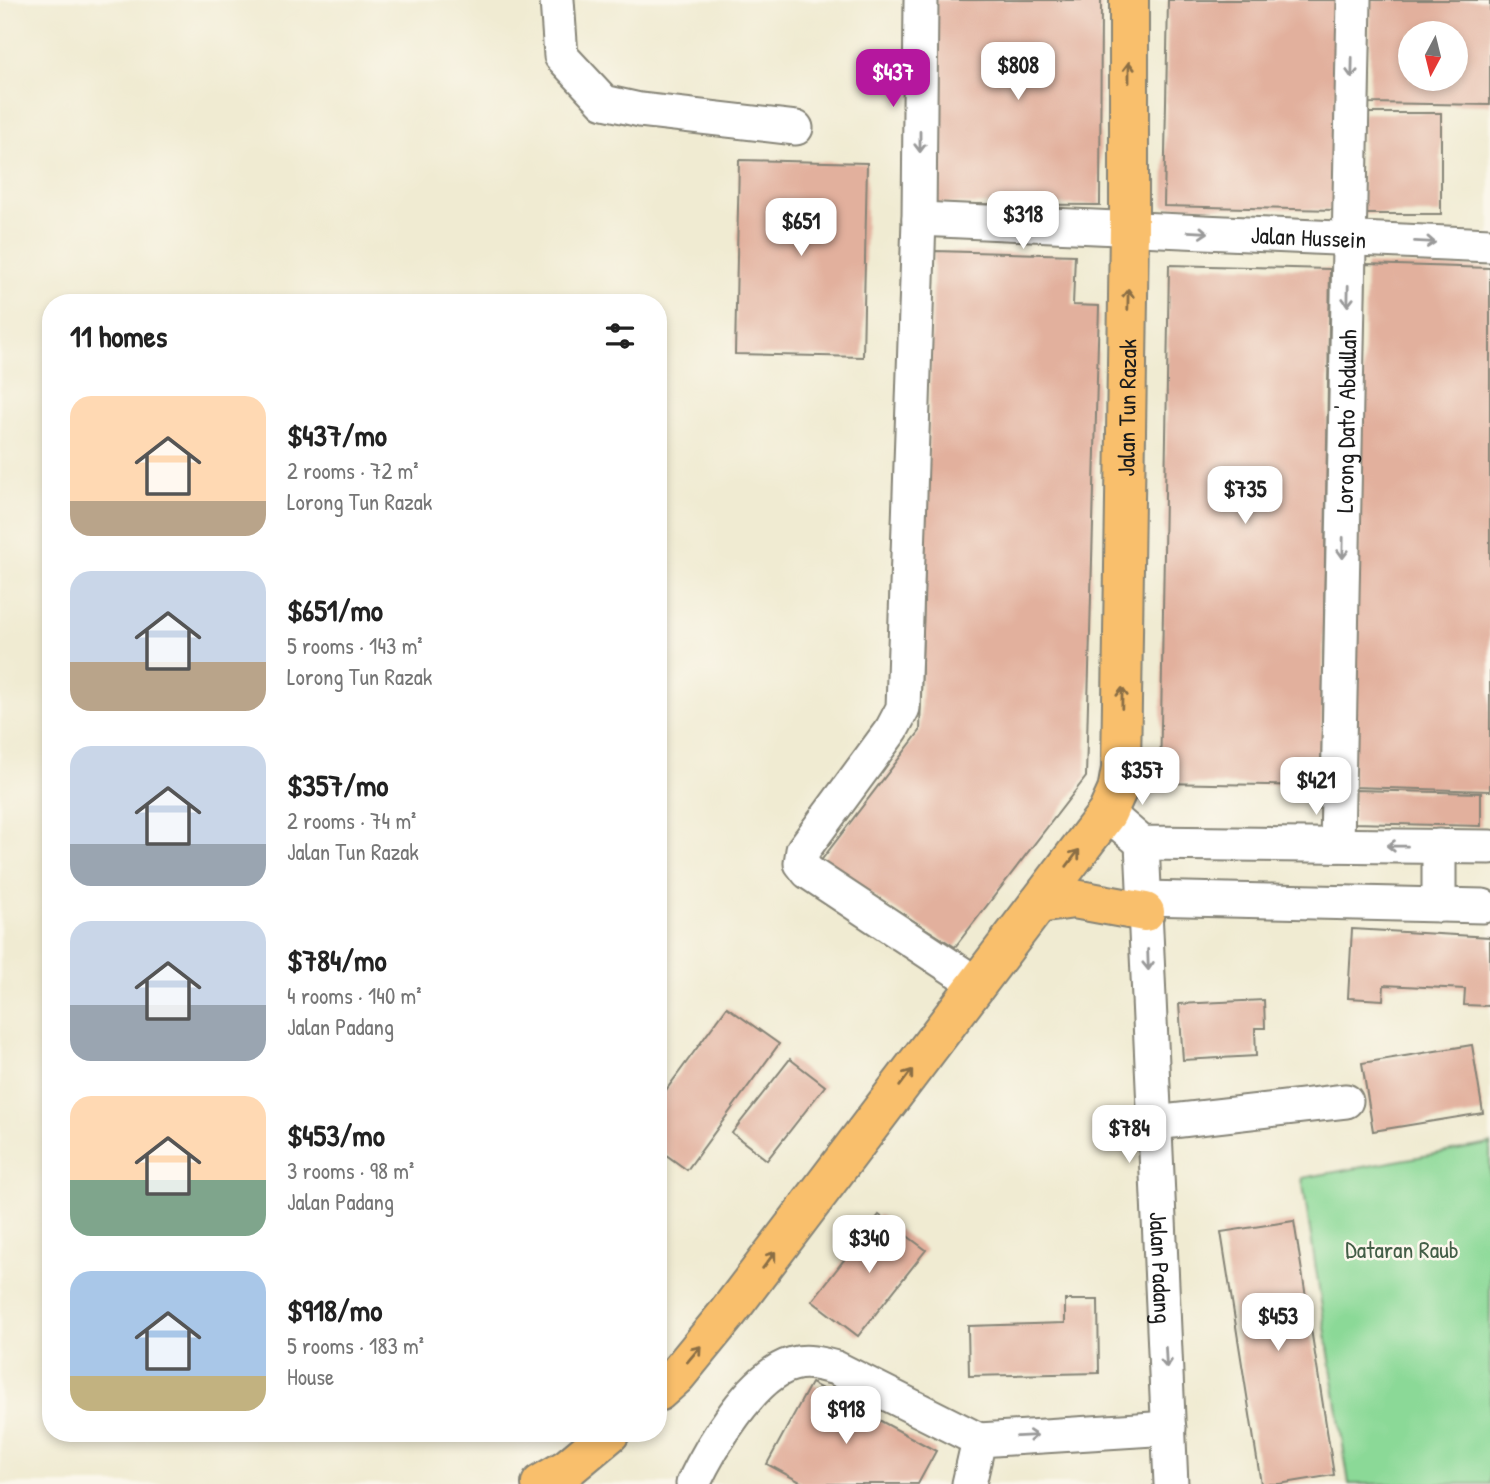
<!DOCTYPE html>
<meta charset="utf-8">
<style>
:root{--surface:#fff;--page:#f6f6f6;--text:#222;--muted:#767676;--accent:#b5179e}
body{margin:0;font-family:"Patrick Hand",sans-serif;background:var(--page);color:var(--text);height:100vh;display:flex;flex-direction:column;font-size:26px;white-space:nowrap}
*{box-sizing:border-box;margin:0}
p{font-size:23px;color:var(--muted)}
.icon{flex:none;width:38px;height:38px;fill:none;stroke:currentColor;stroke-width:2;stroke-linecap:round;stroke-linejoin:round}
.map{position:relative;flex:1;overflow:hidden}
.panel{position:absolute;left:42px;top:294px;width:625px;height:1148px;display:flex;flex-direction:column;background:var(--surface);border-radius:28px;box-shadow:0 4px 10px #0003}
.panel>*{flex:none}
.needle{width:46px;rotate:187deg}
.buttons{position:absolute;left:1398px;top:21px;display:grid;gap:14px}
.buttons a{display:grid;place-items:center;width:70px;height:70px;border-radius:50%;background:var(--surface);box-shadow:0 4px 10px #0003;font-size:35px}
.price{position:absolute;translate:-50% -60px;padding:0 16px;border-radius:14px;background:#fff;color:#222;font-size:23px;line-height:46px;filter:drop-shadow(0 2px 4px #0008)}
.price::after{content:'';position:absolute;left:50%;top:42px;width:21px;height:16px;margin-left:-10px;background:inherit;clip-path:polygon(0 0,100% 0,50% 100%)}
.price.current{background:var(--accent);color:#fff}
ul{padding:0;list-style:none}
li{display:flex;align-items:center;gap:21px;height:175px;padding:0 28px}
li span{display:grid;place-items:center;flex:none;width:196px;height:140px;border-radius:21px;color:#555}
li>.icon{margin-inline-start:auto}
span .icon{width:84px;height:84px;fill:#fffc;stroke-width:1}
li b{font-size:30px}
h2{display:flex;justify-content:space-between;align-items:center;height:84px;padding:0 28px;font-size:30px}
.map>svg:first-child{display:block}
.green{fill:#8bd997;stroke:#547a5a;stroke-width:2}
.building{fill:#e2b09d;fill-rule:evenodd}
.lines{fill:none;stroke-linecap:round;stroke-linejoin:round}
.minor-casing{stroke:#868477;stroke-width:37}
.major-casing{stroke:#868477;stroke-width:42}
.minor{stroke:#fff;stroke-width:33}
.major{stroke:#f9bf6c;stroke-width:38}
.oneway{stroke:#999}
.oneway2{stroke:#8a6e44}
.labels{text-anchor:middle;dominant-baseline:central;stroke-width:5;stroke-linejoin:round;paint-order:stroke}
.street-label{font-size:24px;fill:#1c1c1c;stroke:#fbf7ec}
.park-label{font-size:24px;fill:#435e47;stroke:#fbf7ec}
</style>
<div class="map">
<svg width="1490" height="1484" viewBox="0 0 1490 1484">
<rect width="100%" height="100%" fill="#fbf7ec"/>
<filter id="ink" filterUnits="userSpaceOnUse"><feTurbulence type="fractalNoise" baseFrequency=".0143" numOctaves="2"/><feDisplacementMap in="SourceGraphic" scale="14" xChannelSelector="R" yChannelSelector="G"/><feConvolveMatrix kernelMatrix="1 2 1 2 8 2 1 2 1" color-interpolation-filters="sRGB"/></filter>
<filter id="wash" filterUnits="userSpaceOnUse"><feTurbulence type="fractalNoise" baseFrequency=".00686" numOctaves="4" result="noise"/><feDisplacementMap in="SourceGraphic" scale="28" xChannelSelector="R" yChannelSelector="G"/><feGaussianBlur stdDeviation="1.57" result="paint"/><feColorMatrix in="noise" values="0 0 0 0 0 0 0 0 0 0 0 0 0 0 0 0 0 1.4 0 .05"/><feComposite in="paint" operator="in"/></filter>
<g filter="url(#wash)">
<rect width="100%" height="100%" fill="#f0ebd2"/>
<!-- green -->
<path class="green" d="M1490,1144V1484H1349L1302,1178Z"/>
<g id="blocks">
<!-- building -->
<g class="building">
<path d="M936,0H1101L1100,205L935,204Z"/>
<path d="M1168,0H1338L1334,210L1164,206Z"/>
<path d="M1371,0H1490V105L1369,103ZM1410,33H1456V79H1410Z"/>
<path d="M1363,113H1441V214H1362Z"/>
<path d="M739,160L867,163L863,357L735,354Z"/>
<path d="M934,251L1075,255L1073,305L1099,306L1086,777L955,947L820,862L920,731Z"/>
<path d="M1366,264L1490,268V791L1352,787Z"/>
<path d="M1169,265L1330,269L1321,786L1160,783Z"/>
<path d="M1353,790L1481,793V826L1353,823Z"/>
<path d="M1352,929L1490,937V1006L1464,1005L1465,989L1384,985L1383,1000L1348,998Z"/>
<path d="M1264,1000L1265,1028H1255L1256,1056L1183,1060L1179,1004Z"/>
<path d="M727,1007L779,1044L687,1170L658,1149V1101Z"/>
<path d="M1472,1045L1483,1113L1373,1131L1362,1063Z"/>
<path d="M790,1059L825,1086L767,1160L732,1133Z"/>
<path d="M879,1215L926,1250L858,1336L812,1301Z"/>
<path d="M1294,1221L1334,1475L1279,1484H1261L1221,1232Z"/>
<path d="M1065,1300H1098L1099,1373L969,1376L968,1326L1065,1323Z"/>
<path d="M811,1383L936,1451L918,1484H804L767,1464Z"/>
</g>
</g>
</g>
<g filter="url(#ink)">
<use href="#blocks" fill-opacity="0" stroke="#868477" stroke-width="2"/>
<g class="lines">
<!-- minor casing -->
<g class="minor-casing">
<g id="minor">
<path d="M557,0L561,56L604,102L640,110L796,128"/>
<path d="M921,0L919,219L903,708L892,729L803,850L801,863L808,872L977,984"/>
<path id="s1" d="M919,219L1490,245"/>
<path d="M1107,813L1142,843L1490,847"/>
<path id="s2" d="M1142,843L1171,1484"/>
<path id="s3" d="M1337,845L1354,0"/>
<path d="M1439,846V905"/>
<path d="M1145,898L1483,906"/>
<path d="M1155,1123L1346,1101"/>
<path d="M693,1484C710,1448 753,1374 793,1364C808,1360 821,1364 836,1368L979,1440"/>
<path d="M969,1484L979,1440L1169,1428"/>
</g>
</g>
<!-- major casing -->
<g class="major-casing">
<g id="major">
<path d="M1038,904L1074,899L1145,912"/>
<path id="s4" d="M658,1392L677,1375L727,1314L1107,813L1117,791L1121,769L1129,229V0"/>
<path d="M541,1484L568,1468L610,1433"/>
</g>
</g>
<!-- minor -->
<use href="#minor" class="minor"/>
<!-- major -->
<use href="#major" class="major"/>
</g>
<!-- one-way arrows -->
<defs><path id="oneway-shaft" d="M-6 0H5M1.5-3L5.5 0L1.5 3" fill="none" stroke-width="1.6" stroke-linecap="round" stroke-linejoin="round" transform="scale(1.75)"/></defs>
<g class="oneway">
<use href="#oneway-shaft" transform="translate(1352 68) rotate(91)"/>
<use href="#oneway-shaft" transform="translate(920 142) rotate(90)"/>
<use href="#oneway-shaft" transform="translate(1198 232) rotate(3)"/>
<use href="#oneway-shaft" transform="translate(1425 242) rotate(3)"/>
<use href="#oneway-shaft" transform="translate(1348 296) rotate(91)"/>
<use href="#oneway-shaft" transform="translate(1343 548) rotate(91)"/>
<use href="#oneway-shaft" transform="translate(1397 846) rotate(-179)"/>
<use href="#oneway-shaft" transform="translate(1148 960) rotate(88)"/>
<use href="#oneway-shaft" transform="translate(1166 1358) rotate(87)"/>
<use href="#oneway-shaft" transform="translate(1027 1436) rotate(-3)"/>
</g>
<g class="oneway2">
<use href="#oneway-shaft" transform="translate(1129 72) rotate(-90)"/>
<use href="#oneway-shaft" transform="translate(1128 299) rotate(-89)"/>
<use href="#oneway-shaft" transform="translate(1122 698) rotate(-89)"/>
<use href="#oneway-shaft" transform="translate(1073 858) rotate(-53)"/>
<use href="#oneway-shaft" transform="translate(906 1078) rotate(-53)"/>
<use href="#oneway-shaft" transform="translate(769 1260) rotate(-53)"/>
<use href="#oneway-shaft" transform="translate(694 1354) rotate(-50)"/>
</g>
</g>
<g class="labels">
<!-- street labels -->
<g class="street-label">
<text stroke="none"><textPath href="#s1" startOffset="390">Jalan Hussein</textPath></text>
<text stroke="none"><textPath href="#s4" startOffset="1141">Jalan Tun Razak</textPath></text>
<text stroke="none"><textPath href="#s3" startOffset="424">Lorong Dato' Abdullah</textPath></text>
<text stroke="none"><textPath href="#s2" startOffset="425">Jalan Padang</textPath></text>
</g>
<!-- park labels -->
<g class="park-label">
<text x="1402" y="1249">Dataran Raub</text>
</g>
</g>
</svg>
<div class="buttons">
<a><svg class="needle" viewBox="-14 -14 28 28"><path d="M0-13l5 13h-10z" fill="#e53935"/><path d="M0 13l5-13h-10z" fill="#767676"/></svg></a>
</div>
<b class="price" style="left:1018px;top:102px">$808</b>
<b class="price current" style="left:893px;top:109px">$437</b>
<b class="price" style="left:1023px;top:251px">$318</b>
<b class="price" style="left:801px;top:258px">$651</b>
<b class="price" style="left:1245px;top:526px">$735</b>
<b class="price" style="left:1142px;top:807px">$357</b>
<b class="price" style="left:1316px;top:817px">$421</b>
<b class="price" style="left:1129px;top:1165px">$784</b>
<b class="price" style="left:869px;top:1275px">$340</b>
<b class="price" style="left:1278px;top:1353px">$453</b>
<b class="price" style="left:846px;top:1446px">$918</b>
<section class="panel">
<h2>11 homes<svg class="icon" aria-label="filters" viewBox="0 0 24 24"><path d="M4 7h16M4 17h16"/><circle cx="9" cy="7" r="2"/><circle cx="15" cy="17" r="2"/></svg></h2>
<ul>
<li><span style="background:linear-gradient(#ffd9b3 75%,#b9a48a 0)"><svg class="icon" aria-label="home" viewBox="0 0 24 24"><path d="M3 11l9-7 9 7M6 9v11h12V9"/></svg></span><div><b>$437/mo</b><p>2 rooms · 72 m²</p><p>Lorong Tun Razak</p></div></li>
<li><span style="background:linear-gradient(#c9d6e8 65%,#b9a48a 0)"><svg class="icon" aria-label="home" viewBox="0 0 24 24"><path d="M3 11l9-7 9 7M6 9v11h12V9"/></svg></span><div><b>$651/mo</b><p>5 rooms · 143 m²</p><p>Lorong Tun Razak</p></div></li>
<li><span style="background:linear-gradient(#c9d6e8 70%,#9aa5b1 0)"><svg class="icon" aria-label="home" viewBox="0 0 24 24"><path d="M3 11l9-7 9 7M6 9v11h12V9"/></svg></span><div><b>$357/mo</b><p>2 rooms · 74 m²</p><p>Jalan Tun Razak</p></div></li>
<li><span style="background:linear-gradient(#c9d6e8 60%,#9aa5b1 0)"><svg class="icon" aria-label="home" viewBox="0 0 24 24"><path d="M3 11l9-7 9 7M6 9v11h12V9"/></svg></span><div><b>$784/mo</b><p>4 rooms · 140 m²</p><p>Jalan Padang</p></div></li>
<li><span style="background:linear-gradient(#ffd9b3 60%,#7fa58c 0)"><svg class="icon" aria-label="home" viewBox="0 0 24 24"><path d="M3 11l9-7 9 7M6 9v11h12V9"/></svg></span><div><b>$453/mo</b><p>3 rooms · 98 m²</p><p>Jalan Padang</p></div></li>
<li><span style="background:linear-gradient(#a9c7e8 75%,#c2b280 0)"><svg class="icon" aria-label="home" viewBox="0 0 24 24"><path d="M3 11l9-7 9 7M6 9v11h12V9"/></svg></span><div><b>$918/mo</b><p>5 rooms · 183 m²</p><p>House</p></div></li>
</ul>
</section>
</div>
